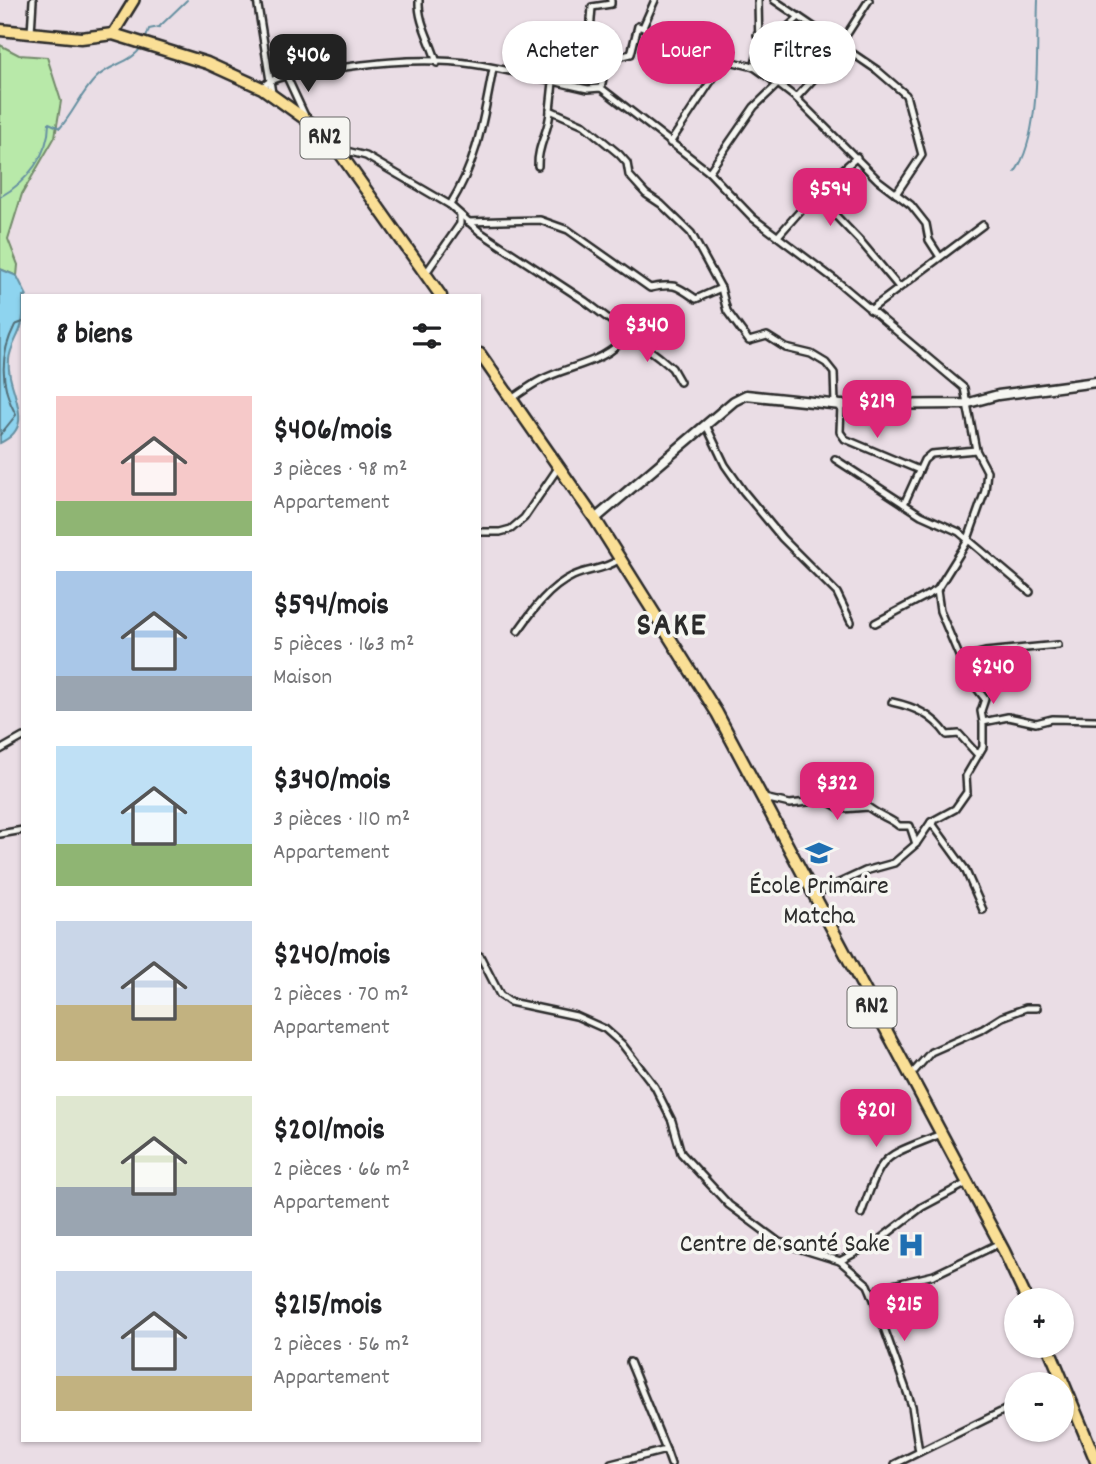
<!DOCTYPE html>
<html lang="fr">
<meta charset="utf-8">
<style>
:root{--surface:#fff;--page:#f2f2f2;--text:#202124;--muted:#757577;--accent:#db2777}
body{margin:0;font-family:Dekko,sans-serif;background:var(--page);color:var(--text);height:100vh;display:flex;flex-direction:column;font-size:26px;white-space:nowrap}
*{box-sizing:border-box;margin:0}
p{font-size:23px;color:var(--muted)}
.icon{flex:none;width:38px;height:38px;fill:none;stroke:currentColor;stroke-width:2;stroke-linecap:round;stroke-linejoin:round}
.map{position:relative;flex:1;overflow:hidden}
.sheet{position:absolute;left:21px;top:294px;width:460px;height:1148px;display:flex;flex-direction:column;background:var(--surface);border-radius:0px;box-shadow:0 2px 5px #0004}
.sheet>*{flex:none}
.guide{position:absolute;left:502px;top:21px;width:488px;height:63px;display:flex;gap:14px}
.buttons{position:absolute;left:1004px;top:1288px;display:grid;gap:14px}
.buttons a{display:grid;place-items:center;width:70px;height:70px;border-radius:50%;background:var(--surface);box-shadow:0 2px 5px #0004;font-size:35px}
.price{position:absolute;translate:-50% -60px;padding:0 16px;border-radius:14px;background:var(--accent);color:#fff;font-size:23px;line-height:46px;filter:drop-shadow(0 2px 4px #0008)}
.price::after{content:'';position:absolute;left:50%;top:42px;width:21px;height:16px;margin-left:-10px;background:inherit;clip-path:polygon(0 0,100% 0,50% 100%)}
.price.on{background:#222;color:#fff}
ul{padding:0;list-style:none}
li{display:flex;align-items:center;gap:21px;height:175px;padding:0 35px}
li span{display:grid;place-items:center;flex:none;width:196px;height:140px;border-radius:0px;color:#555}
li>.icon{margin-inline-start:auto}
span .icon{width:84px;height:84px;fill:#fffc;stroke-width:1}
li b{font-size:30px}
h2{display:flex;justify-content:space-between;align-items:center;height:84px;padding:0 35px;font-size:30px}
.tag{padding:0 24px;border-radius:32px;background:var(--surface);box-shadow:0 2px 5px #0004;font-size:24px;line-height:63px}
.tag.on{background:var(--accent);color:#fff}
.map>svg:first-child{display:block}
.green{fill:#b8e9a9;stroke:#728a6a;stroke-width:2}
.water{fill:#8ed4ef;stroke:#6690a1;stroke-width:2}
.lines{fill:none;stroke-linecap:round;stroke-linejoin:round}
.shore{stroke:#536f79;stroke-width:2}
.stream{stroke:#6690a1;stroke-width:2}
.street-casing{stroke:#2b2b2b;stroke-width:10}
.secondary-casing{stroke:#2b2b2b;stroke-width:13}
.primary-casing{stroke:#2b2b2b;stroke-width:14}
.highway-casing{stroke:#2b2b2b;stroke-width:15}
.street{stroke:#f6f6f2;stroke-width:5}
.secondary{stroke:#f6f6f2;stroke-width:8}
.primary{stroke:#fadf96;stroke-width:9}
.highway{stroke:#fadf96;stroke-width:10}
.labels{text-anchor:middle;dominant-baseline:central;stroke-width:7;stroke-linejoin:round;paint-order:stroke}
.shield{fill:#f6f6f2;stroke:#686867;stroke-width:2}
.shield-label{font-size:24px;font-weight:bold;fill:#2b2b2b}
.poi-label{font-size:26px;fill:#2b2b2b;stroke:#f6f6f2}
.district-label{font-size:33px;font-weight:bold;letter-spacing:2px;fill:#2b2b2b;stroke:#f6f6f2}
</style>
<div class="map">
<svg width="1096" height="1464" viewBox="0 0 1096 1464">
<rect width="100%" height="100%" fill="#eadde5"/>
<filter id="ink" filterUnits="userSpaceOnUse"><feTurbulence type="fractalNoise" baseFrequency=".0143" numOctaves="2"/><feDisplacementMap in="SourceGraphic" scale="14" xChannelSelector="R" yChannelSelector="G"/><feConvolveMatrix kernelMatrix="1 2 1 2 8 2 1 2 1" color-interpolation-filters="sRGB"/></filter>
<g filter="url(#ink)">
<!-- green -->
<path class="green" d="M0,45L19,55L47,57L61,101L55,137L22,194L8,239L18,265L17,276L0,269Z"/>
<!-- water -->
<path class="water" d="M0,269L17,276L27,296H23C23,304 24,315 22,323C19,337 10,346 9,360C5,389 40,425 0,443Z"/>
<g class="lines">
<!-- shore -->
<path class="shore" d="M0,435L16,415C0,385 0,354 15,325L23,322"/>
<!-- stream -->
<g class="stream">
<path d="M145,41L149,29L159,27L187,0"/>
<path d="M1015,172C1042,134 1036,48 1038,0"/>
<path d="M0,197C27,182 49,154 49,123L60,128C74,112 81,93 96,78C111,63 131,64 142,46"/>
</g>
<!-- street casing -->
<g class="street-casing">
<g id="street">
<path d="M257,0L272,93"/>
<path d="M419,0C418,23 431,41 437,63"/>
<path d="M774,0L877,70L906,95L922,155L896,194"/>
<path d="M643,27L655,0"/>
<path d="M590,32L592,7L611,4V0"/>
<path d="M31,33L33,0"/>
<path d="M757,35L781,33L799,17"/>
<path d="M754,67L759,50L758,0"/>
<path d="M287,77L306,118"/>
<path d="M553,82L550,110L584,125L619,154L627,163L629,175L646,194L661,204L691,233L721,288L727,311L749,341L767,336L786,348L811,354L826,363L834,373L835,404"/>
<path d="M262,88C271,76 293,75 307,73C360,64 419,56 473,64C512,70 550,81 588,89L601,88L709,172L753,218L838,282L964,388L976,450L987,471L985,491L967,542L937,590L875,623"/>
<path d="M601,88L607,60L631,54L638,26L725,60L754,67L778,84L796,98L878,180L911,205L926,224L929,240L940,257"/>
<path d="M796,98L829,62L869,0"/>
<path d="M670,143L725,60"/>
<path d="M339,149L366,156L450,205L480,232L585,301L659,357L672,368L680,382"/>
<path d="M538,166C537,145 550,130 550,110"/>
<path d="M709,172L754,107L778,84"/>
<path d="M815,194L862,243L898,286"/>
<path d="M450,205C478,160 483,120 493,69"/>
<path d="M468,222L540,220L568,230L650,288C675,283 676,285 696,299L721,288"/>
<path d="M778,236L815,194L857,157"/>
<path d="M426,273L460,224V215"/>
<path d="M870,310L983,225"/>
<path d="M513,402V398C522,392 531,385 541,380C570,365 607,363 627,335"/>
<path d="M841,405L840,432L845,439L919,470"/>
<path d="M706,425L725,465L744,492L782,538L837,593L851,622"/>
<path d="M835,459L921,515L959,532L1030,592"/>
<path d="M904,504L924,460L931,454L976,450"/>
<path d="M480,532H500L511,529L524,518L558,468"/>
<path d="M937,590L940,611L960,658L985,652L1058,645"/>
<path d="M518,631C533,610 548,588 573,576C590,568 602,571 620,559"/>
<path d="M960,658L967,676L985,699L981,711L983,722"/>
<path d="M892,702C915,707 933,715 947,735L959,734L978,755"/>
<path d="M0,750L23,737"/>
<path d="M764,798L790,804L825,800L842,809L868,807C879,816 891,818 899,826H910L916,844"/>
<path d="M931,822L965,869L983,910"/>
<path d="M0,834L23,830"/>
<path d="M813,895L865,871L894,863L916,844L931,822L955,809L967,792L966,776L983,747V722L1008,717L1036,723L1052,719L1096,720"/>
<path d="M480,956L500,995L510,1002L576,1016L605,1029L622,1044L655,1087L672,1121L681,1153L729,1205L779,1242L840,1261L879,1240L922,1207L967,1183"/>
<path d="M910,1076L931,1052L983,1029L1002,1017L1026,1008H1037"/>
<path d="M861,1214C884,1151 880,1159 941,1134"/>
<path d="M840,1261L868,1285L873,1297L912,1406L919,1452"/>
<path d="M873,1297L880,1288L934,1275L1000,1243"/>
<path d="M630,1362L666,1450"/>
<path d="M611,1464L666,1450L671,1464"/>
<path d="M895,1464L1017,1404"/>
</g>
</g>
<!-- secondary casing -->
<g class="secondary-casing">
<path id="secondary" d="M595,519L734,401L746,395L841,405L965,404L998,395L1096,382"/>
</g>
<!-- primary casing -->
<g class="primary-casing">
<path id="primary" d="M113,34L134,0"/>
</g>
<!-- highway casing -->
<g class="highway-casing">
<g id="highway">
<path d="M0,30L81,38L113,34L207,63L262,88L308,121L337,149L441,296"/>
<path d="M480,354L595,519L717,713L1004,1251L1027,1300"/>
<path d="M1048,1346L1096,1461"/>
</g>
</g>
<!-- street -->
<use href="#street" class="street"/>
<!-- secondary -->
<use href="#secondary" class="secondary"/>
<!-- primary -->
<use href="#primary" class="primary"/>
<!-- highway -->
<use href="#highway" class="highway"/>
</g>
</g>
<!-- icons -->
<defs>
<g id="school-bare" transform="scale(2.1)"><path d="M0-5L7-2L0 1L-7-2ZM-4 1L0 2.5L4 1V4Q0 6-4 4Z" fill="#1f6fb2" stroke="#f6f6f2" stroke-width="2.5" paint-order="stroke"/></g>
<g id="hospital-bare" transform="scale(2.1)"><path d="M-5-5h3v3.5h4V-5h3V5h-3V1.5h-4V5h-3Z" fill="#1f6fb2" stroke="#f6f6f2" stroke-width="2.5" paint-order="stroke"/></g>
</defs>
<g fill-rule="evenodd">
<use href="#school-bare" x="819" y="853"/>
<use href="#hospital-bare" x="911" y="1245"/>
</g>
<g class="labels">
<!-- shield labels -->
<g class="shield">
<rect x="300.5" y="117.5" width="49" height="41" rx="5"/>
<rect x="847.5" y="986.5" width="49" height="41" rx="5"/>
</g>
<g class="shield-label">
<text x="325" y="138">RN2</text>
<text x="872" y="1007">RN2</text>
</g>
<!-- poi labels -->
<g class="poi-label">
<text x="819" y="887">École Primaire<tspan x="819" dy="30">Matcha</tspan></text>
<text x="890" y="1245" text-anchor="end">Centre de santé Sake</text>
</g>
<!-- district labels -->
<g class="district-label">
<text x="672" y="627">SAKE</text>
</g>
</g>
</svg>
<div class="buttons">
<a>+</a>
<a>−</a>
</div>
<b class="price on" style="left:308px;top:94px">$406</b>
<b class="price" style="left:830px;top:228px">$594</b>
<b class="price" style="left:647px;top:364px">$340</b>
<b class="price" style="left:877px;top:440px">$219</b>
<b class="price" style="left:993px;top:706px">$240</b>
<b class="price" style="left:837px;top:822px">$322</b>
<b class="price" style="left:876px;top:1149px">$201</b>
<b class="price" style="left:904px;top:1343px">$215</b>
<div class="guide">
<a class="tag">Acheter</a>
<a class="tag on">Louer</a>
<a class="tag">Filtres</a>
</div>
<section class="sheet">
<h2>8 biens<svg class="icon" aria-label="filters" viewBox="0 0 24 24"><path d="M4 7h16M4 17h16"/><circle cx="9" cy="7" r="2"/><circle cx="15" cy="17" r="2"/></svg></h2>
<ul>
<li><span style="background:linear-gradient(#f6c9c9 75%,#8fb573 0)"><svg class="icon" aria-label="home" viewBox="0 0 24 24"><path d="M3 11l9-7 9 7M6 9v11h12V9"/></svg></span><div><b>$406/mois</b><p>3 pièces · 98 m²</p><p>Appartement</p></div></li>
<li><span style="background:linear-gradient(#a9c7e8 75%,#9aa5b1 0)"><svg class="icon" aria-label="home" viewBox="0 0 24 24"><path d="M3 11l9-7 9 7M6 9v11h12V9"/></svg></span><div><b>$594/mois</b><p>5 pièces · 163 m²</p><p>Maison</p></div></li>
<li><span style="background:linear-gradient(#bfe0f5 70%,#8fb573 0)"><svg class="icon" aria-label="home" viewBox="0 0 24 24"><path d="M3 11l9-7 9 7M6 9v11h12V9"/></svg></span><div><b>$340/mois</b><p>3 pièces · 110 m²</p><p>Appartement</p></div></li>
<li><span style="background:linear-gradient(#c9d6e8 60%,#c2b280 0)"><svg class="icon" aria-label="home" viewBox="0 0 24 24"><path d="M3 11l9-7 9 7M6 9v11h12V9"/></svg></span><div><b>$240/mois</b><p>2 pièces · 70 m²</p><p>Appartement</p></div></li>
<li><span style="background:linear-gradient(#dfe7d0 65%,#9aa5b1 0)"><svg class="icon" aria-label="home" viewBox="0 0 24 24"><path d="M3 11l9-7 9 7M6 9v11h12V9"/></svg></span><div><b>$201/mois</b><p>2 pièces · 66 m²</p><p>Appartement</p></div></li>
<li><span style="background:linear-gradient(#c9d6e8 75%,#c2b280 0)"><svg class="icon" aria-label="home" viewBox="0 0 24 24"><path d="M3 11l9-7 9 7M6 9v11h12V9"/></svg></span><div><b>$215/mois</b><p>2 pièces · 56 m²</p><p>Appartement</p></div></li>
</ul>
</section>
</div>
